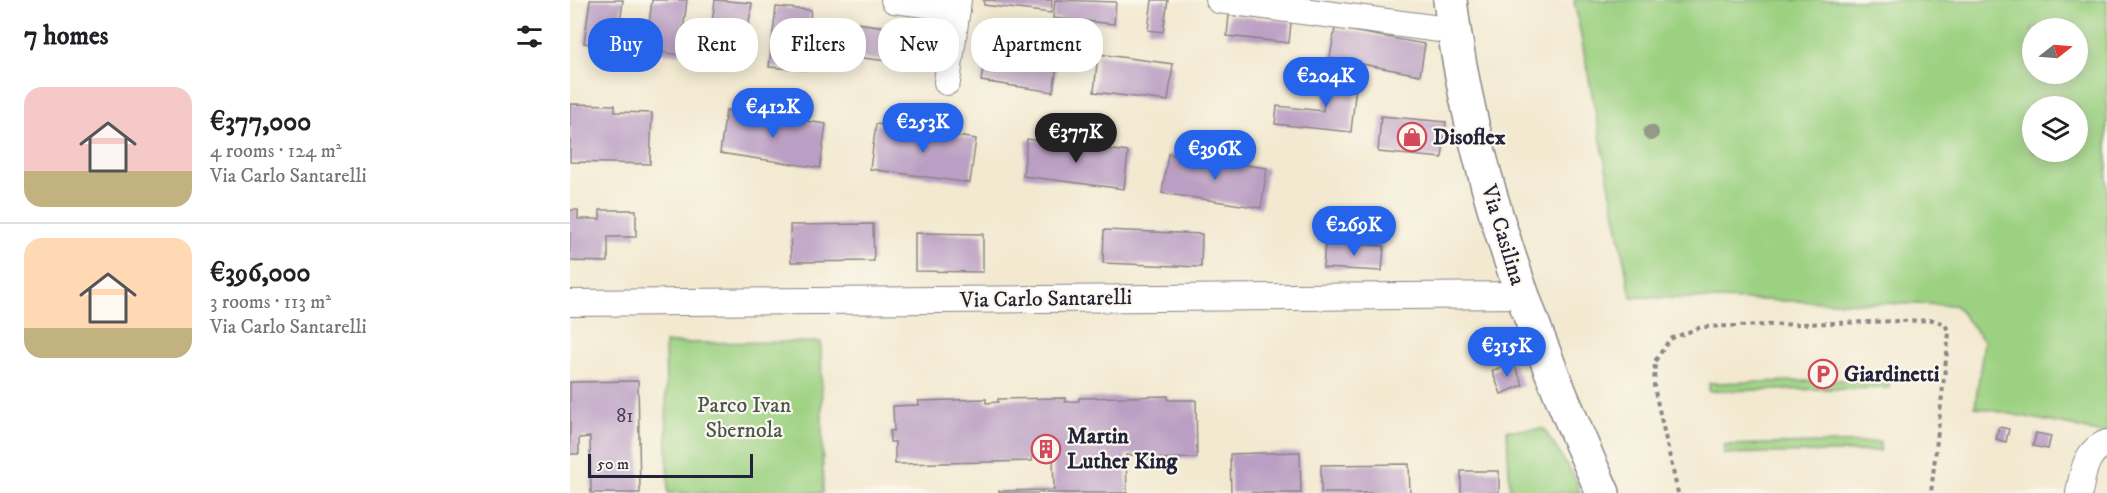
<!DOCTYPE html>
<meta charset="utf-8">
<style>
:root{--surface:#fff;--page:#f6f6f6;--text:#202124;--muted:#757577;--line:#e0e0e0;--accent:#2563eb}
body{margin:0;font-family:"IM FELL DW Pica",serif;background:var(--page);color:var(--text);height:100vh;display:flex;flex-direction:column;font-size:22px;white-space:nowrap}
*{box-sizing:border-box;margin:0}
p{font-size:20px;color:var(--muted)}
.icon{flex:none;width:33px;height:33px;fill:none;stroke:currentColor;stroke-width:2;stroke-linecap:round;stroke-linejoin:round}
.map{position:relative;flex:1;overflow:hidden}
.sheet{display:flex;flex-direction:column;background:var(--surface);width:570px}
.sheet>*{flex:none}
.banner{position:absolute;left:18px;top:18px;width:570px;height:54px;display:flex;gap:12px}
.needle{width:39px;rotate:73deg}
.controls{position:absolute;left:1452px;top:18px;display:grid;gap:12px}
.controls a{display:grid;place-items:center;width:66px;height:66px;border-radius:50%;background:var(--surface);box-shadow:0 3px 15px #0003;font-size:30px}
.scale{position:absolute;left:18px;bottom:15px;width:165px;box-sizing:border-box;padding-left:6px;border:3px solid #22223b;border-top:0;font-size:16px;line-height:21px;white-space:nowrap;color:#22223b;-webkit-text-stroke:4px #fbf7ec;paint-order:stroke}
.price{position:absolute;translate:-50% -51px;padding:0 14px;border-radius:21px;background:var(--accent);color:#fff;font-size:20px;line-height:39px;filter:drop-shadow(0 2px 3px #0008)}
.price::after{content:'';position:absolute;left:50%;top:36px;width:18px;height:14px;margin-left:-9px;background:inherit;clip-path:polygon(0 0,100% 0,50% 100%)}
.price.selected{background:#222;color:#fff}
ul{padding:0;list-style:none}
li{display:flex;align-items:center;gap:18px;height:150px;padding:0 24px}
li+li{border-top:2px solid var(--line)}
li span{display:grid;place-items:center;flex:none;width:168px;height:120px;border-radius:18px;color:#555}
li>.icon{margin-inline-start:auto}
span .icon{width:72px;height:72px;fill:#fffc;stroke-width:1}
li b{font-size:26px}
h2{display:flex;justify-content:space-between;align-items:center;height:72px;padding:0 24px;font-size:26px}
.chip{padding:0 21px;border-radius:24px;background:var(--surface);box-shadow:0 3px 15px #0003;font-size:21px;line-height:54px}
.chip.selected{background:var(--accent);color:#fff}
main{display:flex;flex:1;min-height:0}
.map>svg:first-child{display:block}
.green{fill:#9dd182;stroke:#607a5e;stroke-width:1.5;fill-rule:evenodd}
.building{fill:#ba9ec3}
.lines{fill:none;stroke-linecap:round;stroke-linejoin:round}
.street-casing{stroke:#8a8686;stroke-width:28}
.primary-casing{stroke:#8a8686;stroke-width:36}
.path{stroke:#8a8686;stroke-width:4;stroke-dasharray:4.5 4.5;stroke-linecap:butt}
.street{stroke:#fff;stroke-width:26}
.primary{stroke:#fff;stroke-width:33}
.tree{fill:#94998a}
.labels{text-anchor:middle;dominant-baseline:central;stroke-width:4.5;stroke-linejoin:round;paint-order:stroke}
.number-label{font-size:20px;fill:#48415d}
.poi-label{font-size:22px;font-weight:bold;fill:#22223b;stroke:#fbf7ec;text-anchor:start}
.street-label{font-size:22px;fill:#22223b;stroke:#fbf7ec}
.park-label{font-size:22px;fill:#475750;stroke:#fbf7ec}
</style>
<main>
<section class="sheet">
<h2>7 homes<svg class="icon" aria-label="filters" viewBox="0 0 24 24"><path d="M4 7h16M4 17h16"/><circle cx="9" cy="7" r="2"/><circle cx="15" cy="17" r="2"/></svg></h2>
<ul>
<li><span style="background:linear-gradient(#f6c9c9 70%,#c2b280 0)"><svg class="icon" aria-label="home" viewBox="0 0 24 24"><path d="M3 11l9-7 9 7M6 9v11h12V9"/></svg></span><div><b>€377,000</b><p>4 rooms · 124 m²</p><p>Via Carlo Santarelli</p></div></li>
<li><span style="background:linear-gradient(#ffd9b3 75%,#c2b280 0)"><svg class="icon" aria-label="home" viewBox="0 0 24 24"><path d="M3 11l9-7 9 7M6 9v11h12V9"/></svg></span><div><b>€396,000</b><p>3 rooms · 113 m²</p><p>Via Carlo Santarelli</p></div></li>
</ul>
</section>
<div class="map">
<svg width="1537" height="493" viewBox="0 0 1537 493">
<rect width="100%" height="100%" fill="#fbf7ec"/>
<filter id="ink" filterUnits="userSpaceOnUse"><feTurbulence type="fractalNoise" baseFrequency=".0167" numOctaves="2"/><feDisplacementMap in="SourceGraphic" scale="12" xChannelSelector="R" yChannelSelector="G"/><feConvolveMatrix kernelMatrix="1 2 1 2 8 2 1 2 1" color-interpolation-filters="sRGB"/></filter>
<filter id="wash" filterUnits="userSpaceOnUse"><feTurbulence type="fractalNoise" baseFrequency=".008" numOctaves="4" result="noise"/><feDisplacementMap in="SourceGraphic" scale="24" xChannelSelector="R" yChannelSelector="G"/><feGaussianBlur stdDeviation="1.35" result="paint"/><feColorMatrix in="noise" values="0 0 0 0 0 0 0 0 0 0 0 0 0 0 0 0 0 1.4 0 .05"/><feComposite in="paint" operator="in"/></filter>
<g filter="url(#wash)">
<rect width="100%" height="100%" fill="#f2e9d0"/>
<!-- green -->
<g class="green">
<path d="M1004,0H1537V436L1507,427L1405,407L1414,341L1385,305L1061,297ZM1462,28H1508V74H1462ZM1462,106H1508V152H1462Z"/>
<path d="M251,342L253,493H98L95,343Z"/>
<path d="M1319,379V388L1139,391V383Z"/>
<path d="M974,429L1005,478L1010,493H940L937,430Z"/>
<path d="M1310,442V451L1154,454V445Z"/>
</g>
<g id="blocks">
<!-- building -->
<g class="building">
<path d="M20,0H53L47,48L14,43Z"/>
<path d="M82,0H117L110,55L76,50Z"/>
<path d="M145,0L182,3L173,63L137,58Z"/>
<path d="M414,0H482L481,13L414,5Z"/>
<path d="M485,0L546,2L544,24L483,18Z"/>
<path d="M582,0H598L593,32L578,30Z"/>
<path d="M206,7L241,10L235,70L199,67Z"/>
<path d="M659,15L721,22L719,43L657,36Z"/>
<path d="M265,20L337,30L333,63L261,54Z"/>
<path d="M765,28L855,44L850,75L760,58Z"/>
<path d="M418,36L490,47L483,92L411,81Z"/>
<path d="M528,54L603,64L598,101L524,92Z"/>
<path d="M757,74L787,77L781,132L705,124L707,106L753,111Z"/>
<path d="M0,104L45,105V112L82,113L80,164L0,162Z"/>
<path d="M156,110L256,124L250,168L150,153Z"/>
<path d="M811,116L876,122L872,158L808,152Z"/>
<path d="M306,124L406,139L400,183L300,169Z"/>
<path d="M457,139L558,152L554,189L453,176Z"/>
<path d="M598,154L697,168L691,208L592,193Z"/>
<path d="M0,210H8V219H30V210H66V237H38V262L0,261Z"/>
<path d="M303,224L304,261L221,262L220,225Z"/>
<path d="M534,230L632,234L631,267L533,263Z"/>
<path d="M345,233L413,234V272L345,271Z"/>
<path d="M755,243L814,246L812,271L753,268Z"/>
<path d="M943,362L953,385L931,394L922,371Z"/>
<path d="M68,381L70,493H21L20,437L9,438V454H0V382Z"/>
<path d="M598,396V400H626L627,458L577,459V455H556L557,493H429V491L484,490L483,456L462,457V461L325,464V442H320V431H324L323,406L349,405L348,401L416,399V403L428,402V399L496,398L495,402L509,401V398Z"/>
<path d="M1429,427L1439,429L1436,442L1426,439Z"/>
<path d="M1466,433L1481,436L1478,449L1463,446Z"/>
<path d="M730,452L731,493H661L660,454Z"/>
<path d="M839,464L840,493H751V465Z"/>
<rect x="891" y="471" width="38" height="22"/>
</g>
</g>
</g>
<g filter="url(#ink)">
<use href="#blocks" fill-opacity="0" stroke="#8a8686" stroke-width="1.5"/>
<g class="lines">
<!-- street casing -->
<g class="street-casing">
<g id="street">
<path d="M324,0L387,8L388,0"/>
<path d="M649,0L885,31"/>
<path d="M377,82L387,8"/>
<path d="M0,303L951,295"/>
<path d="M1509,493C1513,473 1515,451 1537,443"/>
</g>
</g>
<!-- primary casing -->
<g class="primary-casing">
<path id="primary" d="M880,0C901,172 962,335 1033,493"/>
</g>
<!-- path -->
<path class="path" d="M1108,493L1084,387L1085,361L1100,339L1131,327L1363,320L1375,324L1379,333L1361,493"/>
<!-- street -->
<use href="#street" class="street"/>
<!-- primary -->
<use href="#primary" class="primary"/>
</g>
<!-- trees -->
<circle class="tree" cx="1081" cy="133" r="8"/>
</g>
<!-- icons -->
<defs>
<g id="shop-ring" transform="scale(1.5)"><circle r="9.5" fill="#fbf7ec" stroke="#d1495b" stroke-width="1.5"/><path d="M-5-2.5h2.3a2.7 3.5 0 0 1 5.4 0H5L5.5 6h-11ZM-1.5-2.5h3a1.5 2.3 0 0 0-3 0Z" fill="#d1495b"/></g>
<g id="parking-ring" transform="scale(1.5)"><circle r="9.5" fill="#fbf7ec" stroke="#d1495b" stroke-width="1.5"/><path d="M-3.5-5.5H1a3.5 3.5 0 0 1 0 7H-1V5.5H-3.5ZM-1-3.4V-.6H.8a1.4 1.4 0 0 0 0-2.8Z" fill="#d1495b"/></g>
<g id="building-ring" transform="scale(1.5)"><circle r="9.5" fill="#fbf7ec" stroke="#d1495b" stroke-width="1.5"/><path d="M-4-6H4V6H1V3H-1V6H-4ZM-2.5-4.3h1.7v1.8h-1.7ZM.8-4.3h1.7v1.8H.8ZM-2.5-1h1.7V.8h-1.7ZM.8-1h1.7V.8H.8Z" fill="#d1495b"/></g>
</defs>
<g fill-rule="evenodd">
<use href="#shop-ring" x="842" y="137"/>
<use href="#parking-ring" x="1253" y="374"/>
<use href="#building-ring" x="476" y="449"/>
</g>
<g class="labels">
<!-- number labels -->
<g class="number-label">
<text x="55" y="416">81</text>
</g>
<!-- poi labels -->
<g class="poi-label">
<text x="863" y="137">Disoflex</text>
<text x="1274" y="374">Giardinetti</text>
<text x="497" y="436">Martin<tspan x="497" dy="25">Luther King</tspan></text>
</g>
<!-- street labels -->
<g class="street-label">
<text transform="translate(933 235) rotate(73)">Via Casilina</text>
<text transform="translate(476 299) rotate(-1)">Via Carlo Santarelli</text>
</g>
<!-- park labels -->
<g class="park-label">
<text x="174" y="405">Parco Ivan<tspan x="174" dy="25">Sbernola</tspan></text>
</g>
</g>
</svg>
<div class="controls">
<a><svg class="needle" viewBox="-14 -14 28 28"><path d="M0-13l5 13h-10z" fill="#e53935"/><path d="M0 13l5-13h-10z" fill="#757577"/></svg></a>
<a><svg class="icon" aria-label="layers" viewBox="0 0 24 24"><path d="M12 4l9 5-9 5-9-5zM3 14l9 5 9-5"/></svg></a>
</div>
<div class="scale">50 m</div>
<b class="price" style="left:756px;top:108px">€204K</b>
<b class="price" style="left:203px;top:139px">€412K</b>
<b class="price" style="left:353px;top:154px">€253K</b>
<b class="price selected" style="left:506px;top:164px">€377K</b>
<b class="price" style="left:645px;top:181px">€396K</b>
<b class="price" style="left:784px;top:257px">€269K</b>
<b class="price" style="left:937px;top:378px">€315K</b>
<div class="banner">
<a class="chip selected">Buy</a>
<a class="chip">Rent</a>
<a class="chip">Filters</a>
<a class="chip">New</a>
<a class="chip">Apartment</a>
</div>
</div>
</main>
